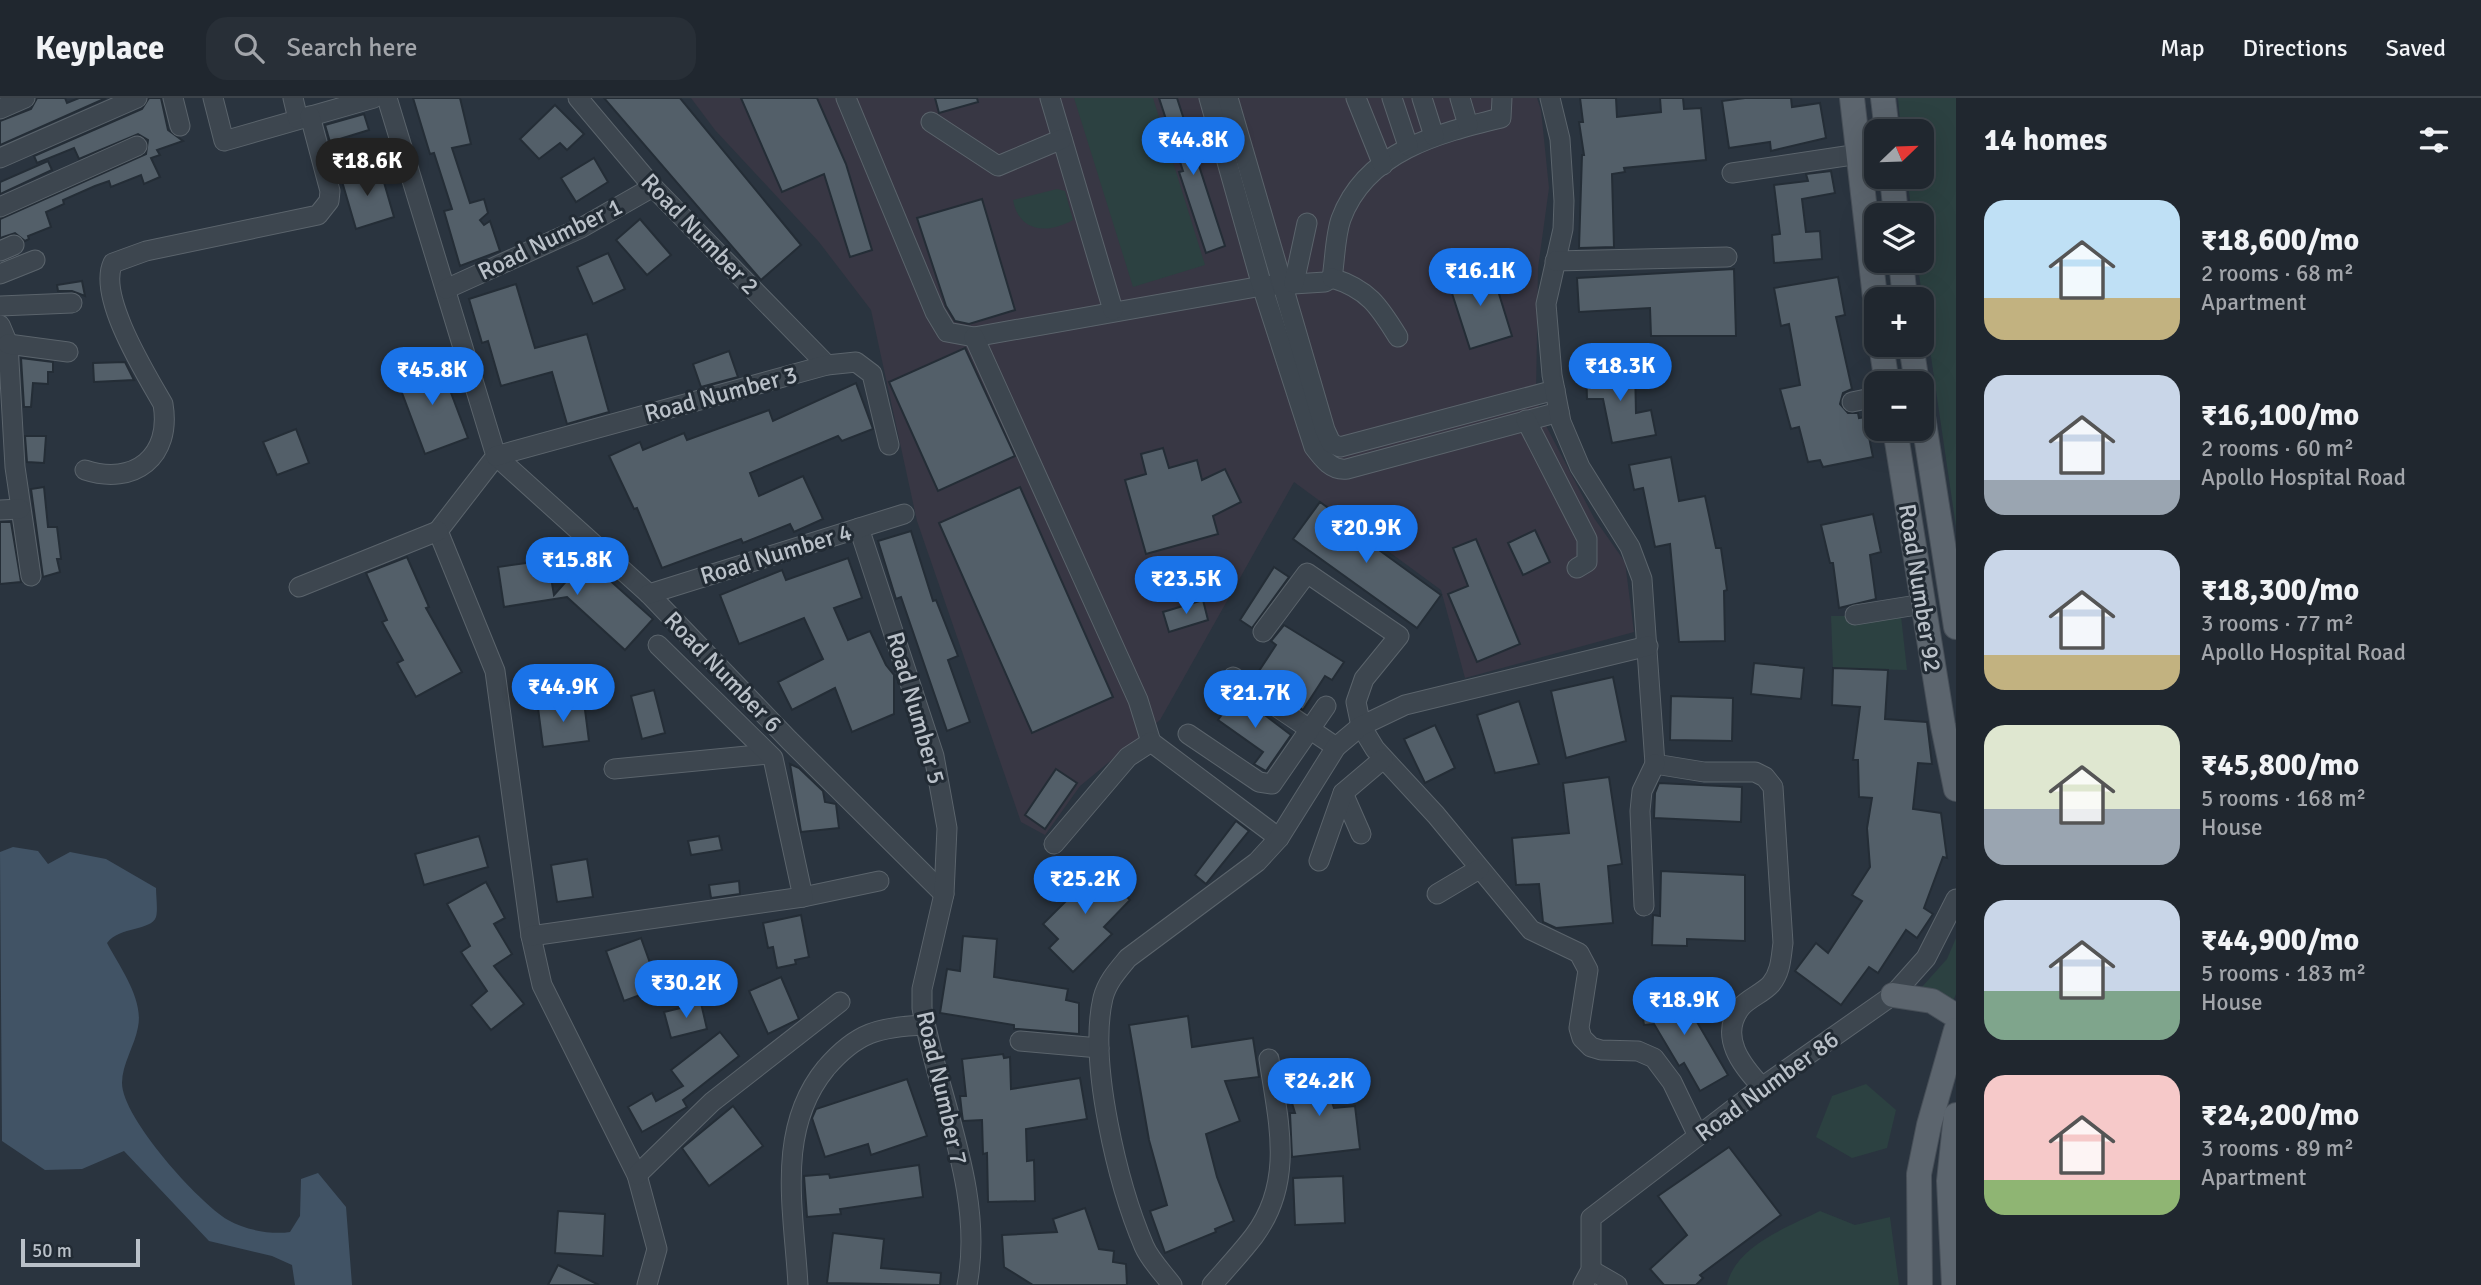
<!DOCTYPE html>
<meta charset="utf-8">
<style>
:root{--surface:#20272f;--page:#282f37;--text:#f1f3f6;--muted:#a2a5aa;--line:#3d444b;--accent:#1a73e8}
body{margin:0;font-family:Signika,sans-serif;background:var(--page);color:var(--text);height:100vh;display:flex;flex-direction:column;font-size:26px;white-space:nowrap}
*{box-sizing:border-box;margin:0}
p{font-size:23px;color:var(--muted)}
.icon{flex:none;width:38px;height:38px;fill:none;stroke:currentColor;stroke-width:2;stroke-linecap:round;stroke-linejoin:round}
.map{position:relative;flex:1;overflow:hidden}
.drawer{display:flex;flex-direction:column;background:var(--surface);width:525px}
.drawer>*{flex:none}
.needle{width:46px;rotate:67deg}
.buttons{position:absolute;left:1864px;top:21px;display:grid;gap:14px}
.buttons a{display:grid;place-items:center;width:70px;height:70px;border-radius:14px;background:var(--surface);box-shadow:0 7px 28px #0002,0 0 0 2px var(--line);font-size:35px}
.scale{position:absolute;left:21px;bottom:18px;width:119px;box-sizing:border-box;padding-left:7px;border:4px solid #bac1c9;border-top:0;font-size:19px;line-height:24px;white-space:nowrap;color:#bac1c9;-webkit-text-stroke:5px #222b34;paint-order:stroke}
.price{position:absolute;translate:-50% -60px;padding:0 16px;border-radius:24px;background:var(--accent);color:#fff;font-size:23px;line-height:46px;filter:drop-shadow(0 2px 4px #0008)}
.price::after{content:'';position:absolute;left:50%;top:42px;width:21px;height:16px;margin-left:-10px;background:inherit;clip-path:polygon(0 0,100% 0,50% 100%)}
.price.current{background:#222;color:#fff}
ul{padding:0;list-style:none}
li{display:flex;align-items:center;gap:21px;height:175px;padding:0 28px}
li span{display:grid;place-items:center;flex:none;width:196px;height:140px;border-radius:21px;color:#555}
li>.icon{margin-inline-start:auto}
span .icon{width:84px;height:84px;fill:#fffc;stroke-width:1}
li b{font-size:30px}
h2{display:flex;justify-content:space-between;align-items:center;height:84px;padding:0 28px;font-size:30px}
header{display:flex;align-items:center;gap:42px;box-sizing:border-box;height:98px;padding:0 35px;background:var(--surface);border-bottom:2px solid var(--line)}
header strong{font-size:33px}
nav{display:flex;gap:38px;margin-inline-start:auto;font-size:24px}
.search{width:490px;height:63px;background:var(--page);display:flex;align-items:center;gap:18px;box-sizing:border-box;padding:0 24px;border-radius:21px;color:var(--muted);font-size:26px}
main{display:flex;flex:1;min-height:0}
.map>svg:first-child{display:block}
.medical{fill:#383744}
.green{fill:#2c4141}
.water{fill:#415365}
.building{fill:#535f69;stroke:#242d36;stroke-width:2}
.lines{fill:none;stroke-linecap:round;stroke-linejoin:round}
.minor-casing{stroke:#5b646c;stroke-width:21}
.major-casing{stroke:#474f58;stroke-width:26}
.minor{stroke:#3d464f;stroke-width:19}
.major{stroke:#5c656e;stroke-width:24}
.labels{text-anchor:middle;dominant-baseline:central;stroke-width:6;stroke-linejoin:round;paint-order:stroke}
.street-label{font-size:24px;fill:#bac1c9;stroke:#222b34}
</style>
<header>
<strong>Keyplace</strong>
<div class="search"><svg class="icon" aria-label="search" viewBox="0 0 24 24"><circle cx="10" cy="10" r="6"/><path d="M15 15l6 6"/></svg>Search here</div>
<nav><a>Map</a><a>Directions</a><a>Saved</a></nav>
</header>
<main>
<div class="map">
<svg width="1956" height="1187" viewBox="0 0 1956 1187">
<rect width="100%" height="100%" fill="#2a343f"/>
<!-- medical -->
<path class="medical" d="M691,0H1537L1541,12L1549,90L1538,170L1536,297L1541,318L1594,420L1625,464L1634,534L1465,580L1441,492L1294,384L1160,622L1080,688L1045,737L1021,724L917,423L871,212L819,144L715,32Z"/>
<!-- green -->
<g class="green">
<path d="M1074,0H1153L1205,167L1133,189Z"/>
<path d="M1898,0H1956V429L1917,163H1922V117H1912L1907,79H1922V33H1901Z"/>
<path d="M1057,91L1065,93L1073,122C1048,136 1019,135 1013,102Z"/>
<path d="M1831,518H1901L1907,572L1833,570Z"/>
<path d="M1956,840V896L1953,903L1921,890L1947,861Z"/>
<path d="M1866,986L1896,1012L1887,1050L1852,1060L1816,1039L1832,998Z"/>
<path d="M1820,1113L1855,1127L1890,1119L1899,1187H1727C1735,1148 1788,1129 1820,1113Z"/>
</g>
<!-- water -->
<path class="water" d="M13,749L38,753L48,766L70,754L106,761L156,790C156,798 158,812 156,819C151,833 120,828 107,845C119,868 144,901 138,929C135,947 122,966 122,985C122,1020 199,1105 228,1122C245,1132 272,1137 290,1134L300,1118L301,1081L318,1075L346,1109L352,1187H295L292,1167L272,1158L209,1143L124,1053L82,1071L45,1072L2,1043L0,754Z"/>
<!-- building -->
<g class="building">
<path d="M37,0H65L67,5L79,0H106L0,47V23L31,11Z"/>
<path d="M149,0H161L168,32L183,43L157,52L160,57L151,60L160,79L144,86L141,77L111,89L109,83L95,88L63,102L64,106L46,114L51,129L28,138L29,141L25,143L15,135L0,140V121L146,56L148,42L138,36L79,61L74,50L37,65L34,58L142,11Z"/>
<path d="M413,0H460L471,46L452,50L470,105L484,101L488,115L480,122L484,127L490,123L500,153L460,168L444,113L452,111L434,55L430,56Z"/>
<path d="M604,0H680L801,147L761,182Z"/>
<path d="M741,0H817L846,66L872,152L850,159L824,76L782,94Z"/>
<path d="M935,0H977L978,4L939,15Z"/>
<path d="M1159,0H1177L1225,148L1206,155L1179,74L1183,73Z"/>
<path d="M1580,0H1616L1617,19L1661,14L1660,0H1683L1684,11L1701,10L1706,62L1624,70L1625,74L1612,76L1614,149L1579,150L1582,57H1584L1579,24H1583Z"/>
<path d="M1745,0H1791L1792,9L1820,5L1826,40L1771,53L1770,44L1729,50L1722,3Z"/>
<path d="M555,7L584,36L567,52L560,45L539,61L520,41Z"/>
<path d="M364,16L369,32L330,44L325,27Z"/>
<path d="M594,60L608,84L576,104L561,80Z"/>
<path d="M48,63L52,72L0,96V84Z"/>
<path d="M373,69L375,76L381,74L394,119L356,131L341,80Z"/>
<path d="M1831,73L1835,95L1802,101L1806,134L1820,133L1822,161L1774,165L1772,137L1780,136L1774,87L1808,83L1806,76Z"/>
<path d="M982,101L1015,212L969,226L955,223L946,208L917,120Z"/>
<path d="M640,121L671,157L647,177L616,142Z"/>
<path d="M608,155L625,191L593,206L577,169Z"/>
<path d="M1491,170L1512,238L1470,251L1448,183Z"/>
<path d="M1734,171L1736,238H1651L1650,210L1579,214L1577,180Z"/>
<path d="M1838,179L1845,217L1836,219L1852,291L1843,295L1840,306L1848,315H1858L1859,320L1865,319L1873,359L1823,369L1820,362L1808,364L1799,329L1791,331L1780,291L1800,287L1789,226L1781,228L1774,190Z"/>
<path d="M82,183L85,198L72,193H58L57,187Z"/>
<path d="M516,186L535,250L587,236L609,314L567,326L552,274L501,288L488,243L482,245L469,201Z"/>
<path d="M965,250L1015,358L938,393L889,284Z"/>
<path d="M729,253L738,279L701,289L693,266Z"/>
<path d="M21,260L53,264V274H48V286L33,285L31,309H24Z"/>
<path d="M439,263L468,340L425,356L396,279Z"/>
<path d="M125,264L134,282L94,284L93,265Z"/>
<path d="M1635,269L1636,315L1651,312L1656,337L1612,345L1603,301H1587L1586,270Z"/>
<path d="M856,285L873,331L842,343L838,338L750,375L759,398L803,378L823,421L794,434L790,426L743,445L741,441L662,470L637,410L634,411L609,358L640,344L643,352L684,335L687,342L769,312L773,323Z"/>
<path d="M296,331L309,365L277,377L263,344Z"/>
<path d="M25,338H46L44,365L27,364Z"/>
<path d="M1163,350L1169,370L1197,362L1202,382L1225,371L1241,404L1213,418L1218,436L1146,456L1125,382L1146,376L1141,356Z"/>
<path d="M1671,359L1679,403L1705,398L1716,450H1721L1727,492L1724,493L1725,543L1679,544L1670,446L1655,449L1643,390L1634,392L1629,367Z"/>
<path d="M44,389L48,429H57L61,461H57L60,474L43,479L31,391Z"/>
<path d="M1020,389L1113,599L1032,635L939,425Z"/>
<path d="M1320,404L1375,444L1372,447L1441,497L1417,530L1293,441Z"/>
<path d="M1873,416L1881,454L1870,457L1876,501L1839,510L1833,465H1830L1821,427Z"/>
<path d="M0,424H11L21,484L0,486Z"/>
<path d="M1535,432L1550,464L1523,477L1508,445Z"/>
<path d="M911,433L933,503L936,502L958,558L948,562L970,624L947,633L901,499L896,501L878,443Z"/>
<path d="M1476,441L1520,546L1477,564L1448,496L1468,488L1453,450Z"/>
<path d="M407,459L429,509L426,510L462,574L416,599L397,565L403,562L382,524L387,522L366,475Z"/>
<path d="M848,460L862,500L834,510L848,542L870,533L886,567L894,577V616L852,634L835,590L792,612L778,584L823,561L804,520L739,546L720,497L782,472L786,482Z"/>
<path d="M586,461L653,521L625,552L567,499L504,509L498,469L548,462L554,497Z"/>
<path d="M1274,469L1289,479L1252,530L1240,522Z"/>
<path d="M1203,502L1208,522L1169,534L1163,514Z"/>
<path d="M1284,527L1344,564L1332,582L1325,578L1303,612L1255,579L1276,547L1271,543Z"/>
<path d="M1754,565L1804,570L1801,601L1751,596Z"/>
<path d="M1833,570L1888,572L1885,621L1927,624L1932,666L1918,665L1913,711L1941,715L1947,760L1943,759L1924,810L1933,816L1917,840L1906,832L1878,875L1869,869L1841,907L1795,873L1816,845L1828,855L1862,803L1852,797L1870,769L1867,730L1872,700L1859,699L1858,662H1853L1860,609L1832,607Z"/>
<path d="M1613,579L1626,643L1566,660L1551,593Z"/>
<path d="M654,592L665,635L642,641L631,598Z"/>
<path d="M1237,596L1291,637L1266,673L1254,666L1263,654L1218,622Z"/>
<path d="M1671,598L1733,600L1732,643L1670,642Z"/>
<path d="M1519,603L1539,666L1495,675L1477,617Z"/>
<path d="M584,604L589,643L543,649L538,610Z"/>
<path d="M1435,627L1455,670L1425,685L1404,641Z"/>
<path d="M790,666L799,670L823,693L825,704L836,706L839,730L801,734Z"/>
<path d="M1056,671L1077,685L1045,731L1025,717Z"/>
<path d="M1609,679L1622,766L1608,768L1613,825L1556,830L1543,824L1539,786L1516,787L1512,740L1569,735L1563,685Z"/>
<path d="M1659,685L1742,689L1741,724L1654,720L1655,695Z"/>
<path d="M1236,723L1249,733L1206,786L1195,777Z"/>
<path d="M479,738L488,769L424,787L415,756Z"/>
<path d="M719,738L722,752L691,757L688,743Z"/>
<path d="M587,761L593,799L557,804L551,767Z"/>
<path d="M1088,761L1130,802L1104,829L1112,836L1073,874L1049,850L1058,841L1043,826L1079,790L1069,781Z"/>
<path d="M1661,773L1745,777V843L1687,841V848L1652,847L1653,817L1660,818Z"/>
<path d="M739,783L740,796L711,800L709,787Z"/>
<path d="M486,784L505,820L494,826L512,856L494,868L524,906L491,932L471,907L487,893L461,854L470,848L447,806Z"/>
<path d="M801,817L809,859L795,862L796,866L777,870L773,849L768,850L763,825Z"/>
<path d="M963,838L997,841L994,879L1068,891L1066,902L1079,905V936L1018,931H1014V927L940,915L947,871L960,873Z"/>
<path d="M641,840L659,890L624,903L606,853Z"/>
<path d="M781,879L799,921L768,936L749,893Z"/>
<path d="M1693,895L1697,924L1728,977L1700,993L1684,965L1679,968L1654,926L1644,927L1640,903Z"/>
<path d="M701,905L707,931L671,940L664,914Z"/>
<path d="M1188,918L1192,949L1253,940L1259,979L1225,983L1240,1023L1206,1036L1217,1079L1234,1123L1215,1131L1216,1134L1165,1155L1150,1113L1167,1107L1149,1042L1129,927Z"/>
<path d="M720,934L739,958L683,1002L687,1009L642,1034L628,1009L652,995L656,1003L683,988L671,972Z"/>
<path d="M1003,956L1004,960L1010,959L1011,991L1080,980L1087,1021L1026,1031L1027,1063L1034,1062L1035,1103L988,1104L987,1055L983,1056L982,1022L963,1023L962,1016L960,998H966L962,961Z"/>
<path d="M1320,970L1334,1010L1355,1008L1360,1051L1292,1059L1290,1015H1295L1285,982Z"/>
<path d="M907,981L927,1038L871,1057L868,1046L825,1059L812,1020L816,1011Z"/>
<path d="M733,1008L763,1048L709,1088L682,1050Z"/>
<path d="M1729,1049L1781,1117L1700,1177L1703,1180L1696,1187H1664L1650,1171L1687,1137L1658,1098Z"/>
<path d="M919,1067L923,1099L840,1111L841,1116L807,1119L804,1078L829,1076L830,1080Z"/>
<path d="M1343,1078L1345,1125L1295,1127L1293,1080Z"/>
<path d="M1085,1110L1099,1151L1114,1153L1113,1164L1126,1166L1127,1187H1033L1004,1169L1002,1137L1057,1134L1053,1121Z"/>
<path d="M558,1113L605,1116L603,1158L555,1155Z"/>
<path d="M833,1135L884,1141L881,1170L941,1175L940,1187L827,1185Z"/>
<path d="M558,1167L599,1187H548Z"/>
</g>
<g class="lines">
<!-- minor casing -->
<g class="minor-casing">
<g id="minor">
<path d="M173,0L180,28"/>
<path d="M213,0L224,43L374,0"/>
<path d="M293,0L298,21"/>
<path d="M387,0L496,358L438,433L495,573L531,838L542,887L637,1077L657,1151L647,1187"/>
<path d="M578,0L653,89L827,267"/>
<path d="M846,0L935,214L947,234L974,239L1262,188L1325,184L1332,180C1335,162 1335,138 1341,121C1366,53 1439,35 1501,20L1502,0"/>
<path d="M1050,0L1113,212"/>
<path d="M1209,0L1262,188L1314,349C1323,361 1332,373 1347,371L1559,314"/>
<path d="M1228,0L1325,332L1331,345L1340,349L1555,292"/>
<path d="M1356,0L1383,67"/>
<path d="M1392,0L1408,48"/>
<path d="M1422,0L1434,38"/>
<path d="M1460,0L1468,27"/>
<path d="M1550,0L1560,41L1564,103L1563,131L1546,206L1552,277L1561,324L1580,369L1630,449L1642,481L1655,666L1704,674H1755L1765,679L1773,689L1783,845C1781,859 1781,874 1771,886C1763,895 1749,900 1741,909C1718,938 1742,968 1762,989"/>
<path d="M0,11L25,0"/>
<path d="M931,24L998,68L1062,41"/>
<path d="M0,60L137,0"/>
<path d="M1732,75L1859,56"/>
<path d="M0,109L137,48"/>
<path d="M0,153L14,147"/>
<path d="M1555,163L1727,159"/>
<path d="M0,176L35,162"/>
<path d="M1332,180C1368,191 1379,208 1398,239"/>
<path d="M1294,185L1307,125"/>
<path d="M446,191L581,130L653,89"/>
<path d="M0,208L72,205"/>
<path d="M0,227L8,246L15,369L31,478"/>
<path d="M974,239L1138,602L1151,644"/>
<path d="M8,246L68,254"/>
<path d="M1852,304L1876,299"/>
<path d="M1526,322L1587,441V464L1577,470"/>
<path d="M496,358L649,496L789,642L944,796"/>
<path d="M496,358L827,267L856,264L872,276L889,347"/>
<path d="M85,372C134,388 172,359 163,306C146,276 97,198 113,165L146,153L318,117L329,103L330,93L310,18"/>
<path d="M0,412L20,411"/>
<path d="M859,430L934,658L947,730L944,796L922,891V910C938,1000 985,1095 967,1187"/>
<path d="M299,489L438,433"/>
<path d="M649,496L904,416"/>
<path d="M1855,517L1923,506"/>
<path d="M1263,534L1307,475L1399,538L1364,581L1356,604L1361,628L1375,651L1436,717L1531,832L1579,855L1588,872L1579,930L1582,940L1591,949L1601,952L1638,953L1654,960L1672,984L1698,1038"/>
<path d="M1233,579L1336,649"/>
<path d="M1188,636L1259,684L1272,686L1326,608"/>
<path d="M614,671L768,656"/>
<path d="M1343,695L1361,736"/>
<path d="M1054,746L1128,659L1151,644L1279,740"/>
<path d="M1319,763L1343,695L1383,661"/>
<path d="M1437,796L1479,771"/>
<path d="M803,799L879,783"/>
<path d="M1644,808L1640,713L1642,693L1655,666"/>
<path d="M531,838L803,799L773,660L658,547"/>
<path d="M1020,943L1099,950"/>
<path d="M637,1077L712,1004L840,904"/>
<path d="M1591,1172L1617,1187"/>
<path d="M798,1187C794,1113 775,1032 826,970C857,934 879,929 925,927"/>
<path d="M1172,1187C1163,1175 1150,1162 1144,1148C1118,1087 1088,965 1103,900C1107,884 1118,872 1128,860L1257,764L1279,740L1336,649L1361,628L1405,607L1648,548"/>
<path d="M1212,1187C1226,1171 1241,1155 1254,1138C1295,1083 1278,1023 1269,961"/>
<path d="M1583,1187L1591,1172V1120L1762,989L1893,897L1926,860L1956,801"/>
</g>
</g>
<!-- major casing -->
<g class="major-casing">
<g id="major">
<path d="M1852,0L1876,208"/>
<path d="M1883,0L1887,33"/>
<path d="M1892,79L1896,117"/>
<path d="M1901,163L1905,201"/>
<path d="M1881,247L1887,285"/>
<path d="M1911,247L1917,285"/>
<path d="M1922,312L1956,529"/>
<path d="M1895,331L1943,628L1956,691"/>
<path d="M1893,897L1932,903L1956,918"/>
<path d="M1920,1187L1919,1076L1929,1027L1956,932"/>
<path d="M1954,1187L1949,1083L1956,1017"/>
</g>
</g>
<!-- minor -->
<use href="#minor" class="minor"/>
<!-- major -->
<use href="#major" class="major"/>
</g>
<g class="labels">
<!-- street labels -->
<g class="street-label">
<text transform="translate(700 136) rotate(46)">Road Number 2</text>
<text transform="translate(550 141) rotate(-26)">Road Number 1</text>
<text transform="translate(721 296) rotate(-15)">Road Number 3</text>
<text transform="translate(776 456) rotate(-17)">Road Number 4</text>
<text transform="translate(1920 490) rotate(81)">Road Number 92</text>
<text transform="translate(723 574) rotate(46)">Road Number 6</text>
<text transform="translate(916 610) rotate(74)">Road Number 5</text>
<text transform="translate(1767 988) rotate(-36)">Road Number 86</text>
<text transform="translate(942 990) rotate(77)">Road Number 7</text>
</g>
</g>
</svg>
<div class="buttons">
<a><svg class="needle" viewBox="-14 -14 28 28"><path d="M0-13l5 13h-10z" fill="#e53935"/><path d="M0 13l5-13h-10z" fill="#a2a5aa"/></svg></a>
<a><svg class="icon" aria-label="layers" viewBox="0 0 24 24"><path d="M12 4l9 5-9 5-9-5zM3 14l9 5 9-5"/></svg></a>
<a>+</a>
<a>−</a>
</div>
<div class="scale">50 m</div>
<b class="price" style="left:1193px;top:79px">₹44.8K</b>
<b class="price current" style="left:367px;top:100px">₹18.6K</b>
<b class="price" style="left:1480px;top:210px">₹16.1K</b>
<b class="price" style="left:1620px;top:305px">₹18.3K</b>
<b class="price" style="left:432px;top:309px">₹45.8K</b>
<b class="price" style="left:1366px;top:467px">₹20.9K</b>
<b class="price" style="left:577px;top:499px">₹15.8K</b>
<b class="price" style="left:1186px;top:518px">₹23.5K</b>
<b class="price" style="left:563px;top:626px">₹44.9K</b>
<b class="price" style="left:1255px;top:632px">₹21.7K</b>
<b class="price" style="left:1085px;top:818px">₹25.2K</b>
<b class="price" style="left:686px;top:922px">₹30.2K</b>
<b class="price" style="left:1684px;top:939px">₹18.9K</b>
<b class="price" style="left:1319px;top:1020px">₹24.2K</b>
</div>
<section class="drawer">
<h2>14 homes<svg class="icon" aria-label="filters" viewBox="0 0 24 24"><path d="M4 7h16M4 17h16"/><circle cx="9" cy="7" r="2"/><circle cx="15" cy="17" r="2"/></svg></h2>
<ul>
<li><span style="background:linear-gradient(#bfe0f5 70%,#c2b280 0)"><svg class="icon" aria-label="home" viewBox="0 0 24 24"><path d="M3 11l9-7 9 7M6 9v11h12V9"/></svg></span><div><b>₹18,600/mo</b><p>2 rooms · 68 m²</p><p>Apartment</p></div></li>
<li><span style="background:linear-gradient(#c9d6e8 75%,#9aa5b1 0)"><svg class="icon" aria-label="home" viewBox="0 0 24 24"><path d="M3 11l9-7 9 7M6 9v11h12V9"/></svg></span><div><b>₹16,100/mo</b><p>2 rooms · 60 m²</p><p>Apollo Hospital Road</p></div></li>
<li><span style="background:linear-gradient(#c9d6e8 75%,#c2b280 0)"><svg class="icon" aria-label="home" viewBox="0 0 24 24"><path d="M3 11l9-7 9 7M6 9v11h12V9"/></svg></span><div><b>₹18,300/mo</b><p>3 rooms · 77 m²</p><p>Apollo Hospital Road</p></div></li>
<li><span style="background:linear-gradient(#dfe7d0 60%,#9aa5b1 0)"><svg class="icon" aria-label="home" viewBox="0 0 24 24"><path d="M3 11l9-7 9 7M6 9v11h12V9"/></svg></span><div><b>₹45,800/mo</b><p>5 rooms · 168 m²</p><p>House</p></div></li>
<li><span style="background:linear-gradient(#c9d6e8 65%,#7fa58c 0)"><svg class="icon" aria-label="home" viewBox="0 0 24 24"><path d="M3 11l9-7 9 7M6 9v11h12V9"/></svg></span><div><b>₹44,900/mo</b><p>5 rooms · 183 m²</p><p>House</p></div></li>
<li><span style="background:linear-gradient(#f6c9c9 75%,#8fb573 0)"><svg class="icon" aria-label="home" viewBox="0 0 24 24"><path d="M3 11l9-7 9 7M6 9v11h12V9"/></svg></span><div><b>₹24,200/mo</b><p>3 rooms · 89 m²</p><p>Apartment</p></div></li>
</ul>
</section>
</main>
